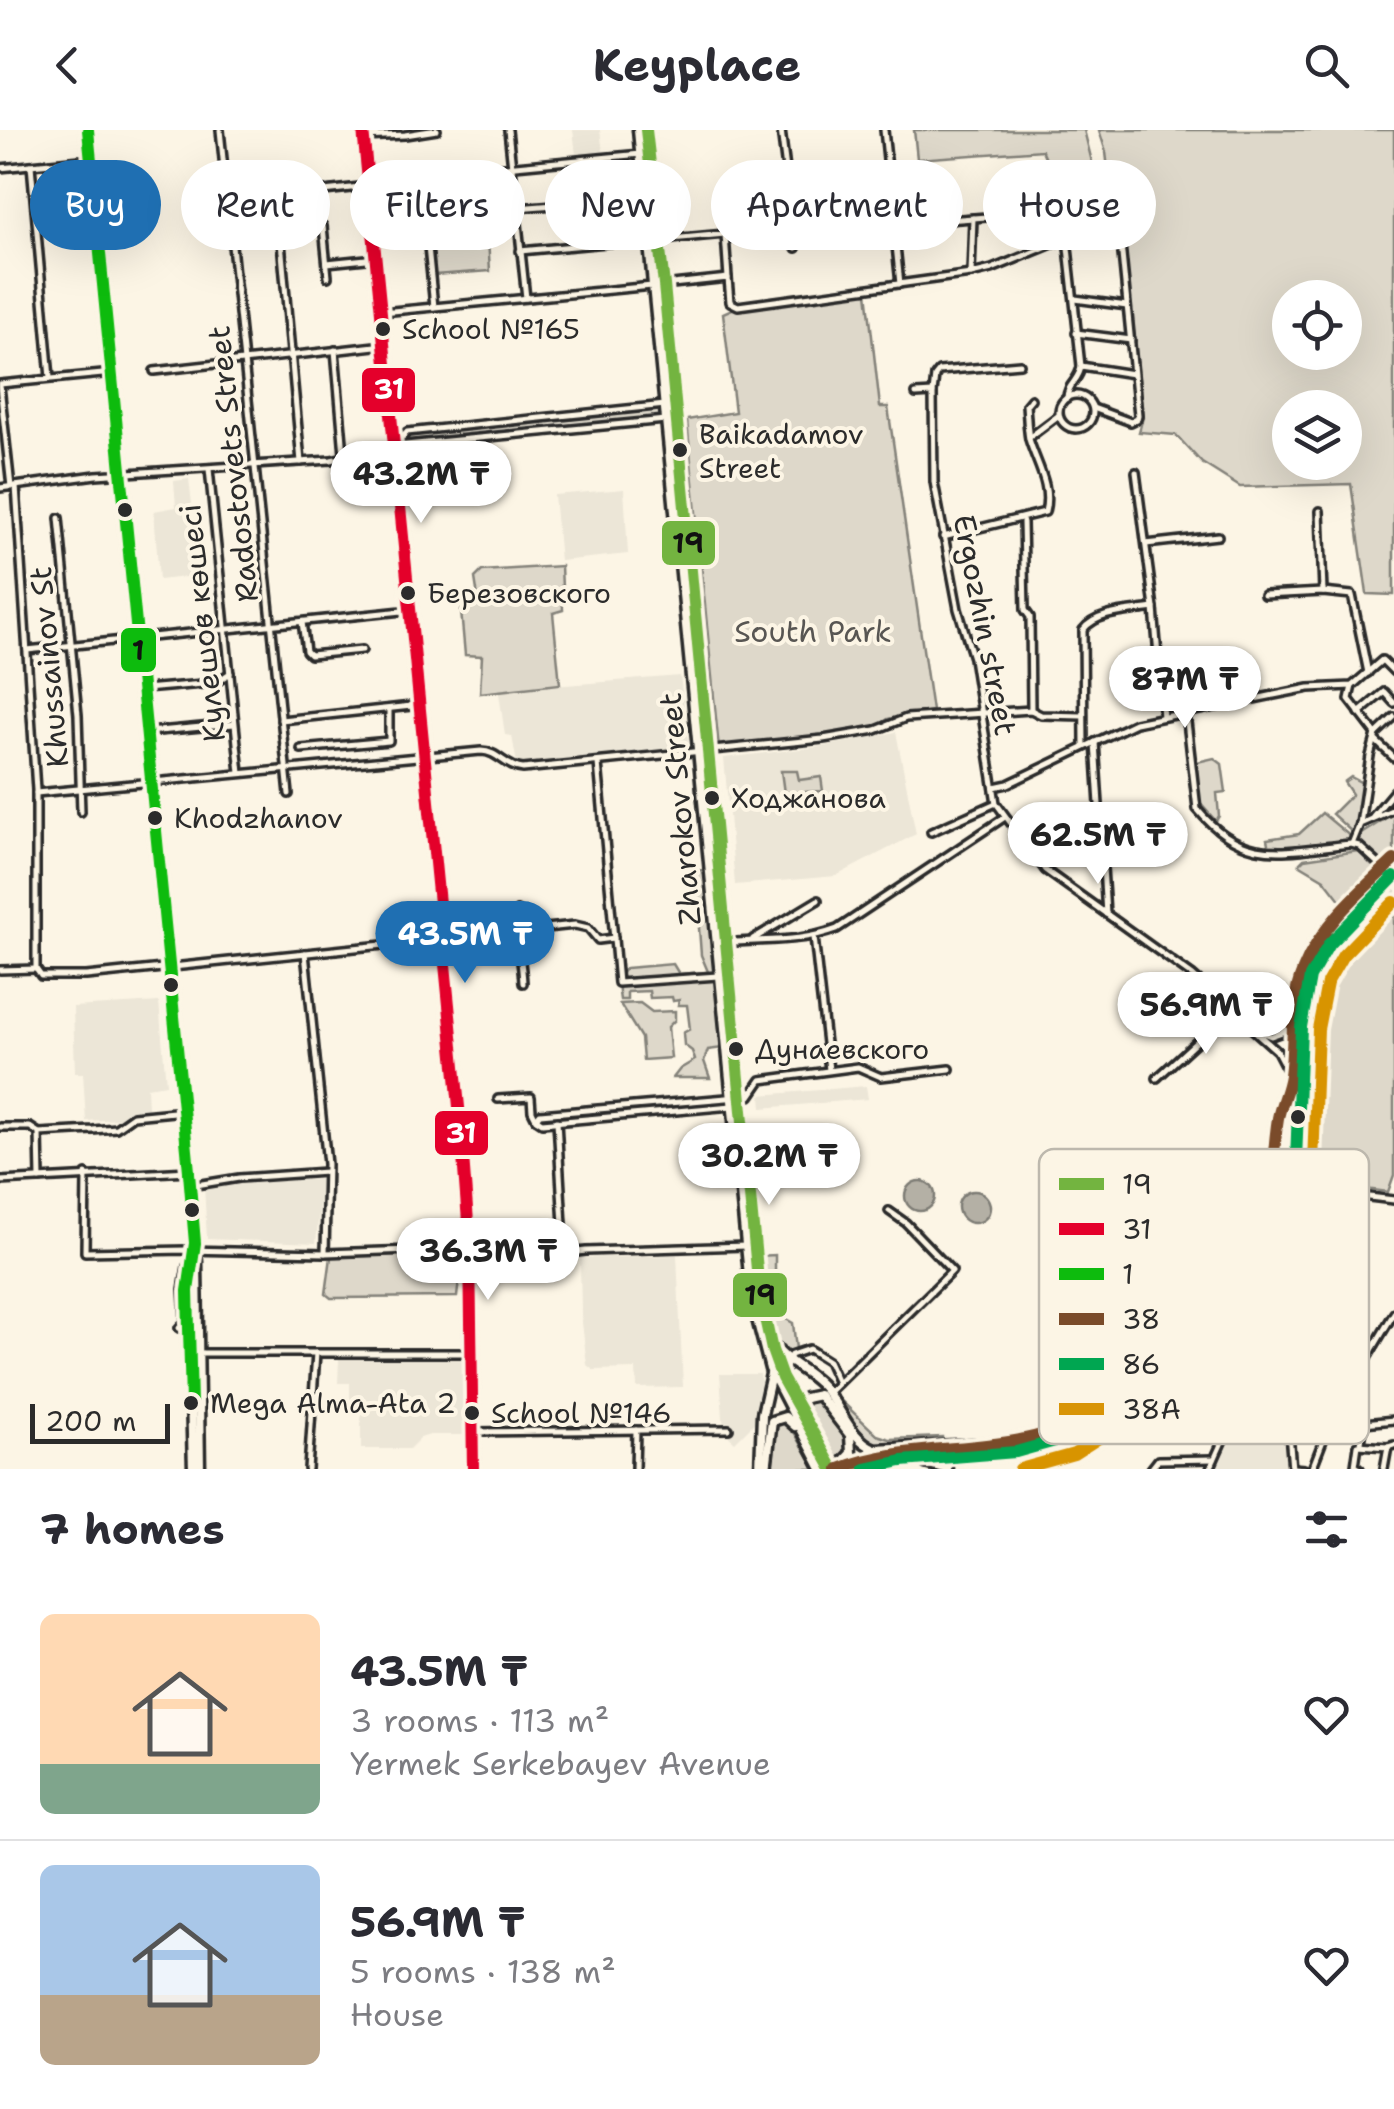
<!DOCTYPE html>
<meta charset="utf-8">
<style>
:root{--surface:#fff;--page:#f7f7f7;--text:#2b2b33;--muted:#7c7c81;--line:#e1e1e2;--accent:#1f6fb2}
body{margin:0;font-family:"Shantell Sans",sans-serif;background:var(--page);color:var(--text);height:100vh;display:flex;flex-direction:column;font-size:38px;white-space:nowrap}
*{box-sizing:border-box;margin:0}
p{font-size:32px;color:var(--muted)}
.icon{flex:none;width:55px;height:55px;fill:none;stroke:currentColor;stroke-width:2;stroke-linecap:round;stroke-linejoin:round}
.map{position:relative;height:1339px;overflow:hidden}
.panel{display:flex;flex-direction:column;background:var(--surface);flex:1}
.panel>*{flex:none}
.top-card{position:absolute;left:30px;top:30px;width:1335px;height:90px;display:flex;gap:20px}
.controls{position:absolute;left:1272px;top:150px;display:grid;gap:20px}
.controls a{display:grid;place-items:center;width:90px;height:90px;border-radius:50%;background:var(--surface);box-shadow:0 10px 40px #0002;font-size:50px}
.scale{position:absolute;left:30px;bottom:25px;width:140px;box-sizing:border-box;padding-left:10px;border:5px solid #2b2b2b;border-top:0;font-size:28px;line-height:35px;white-space:nowrap;color:#2b2b2b;-webkit-text-stroke:8px #fcf5e5;paint-order:stroke}
.price{position:absolute;translate:-50% -85px;padding:0 22px;border-radius:35px;background:#fff;color:#222;font-size:32px;line-height:65px;filter:drop-shadow(0 2px 5px #0008)}
.price::after{content:'';position:absolute;left:50%;top:60px;width:30px;height:22px;margin-left:-15px;background:inherit;clip-path:polygon(0 0,100% 0,50% 100%)}
.price.current{background:var(--accent);color:#fff}
ul{padding:0;list-style:none}
li{display:flex;align-items:center;gap:30px;height:250px;padding:0 40px}
li+li{border-top:2px solid var(--line)}
li span{display:grid;place-items:center;flex:none;width:280px;height:200px;border-radius:15px;color:#555}
li>.icon{margin-inline-start:auto}
span .icon{width:120px;height:120px;fill:#fffc;stroke-width:1}
li b{font-size:42px}
h2{display:flex;justify-content:space-between;align-items:center;height:120px;padding:0 40px;font-size:42px}
.tag{padding:0 35px;border-radius:45px;background:var(--surface);box-shadow:0 10px 40px #0002;font-size:35px;line-height:90px}
.tag.current{background:var(--accent);color:#fff}
header{display:flex;justify-content:space-between;align-items:center;height:130px;padding:0 40px;background:var(--surface);font-size:45px;font-weight:700}
.map>svg:first-child{display:block}
.built{fill:#ece6d7}
.green{fill:#ded8ca;stroke:#84827a;stroke-width:2.5;fill-rule:evenodd}
.water{fill:#b4b0a5;stroke:#7d7b74;stroke-width:2.5}
.lines{fill:none;stroke-linecap:round;stroke-linejoin:round}
.minor-casing{stroke:#2b2b2b;stroke-width:12}
.major-casing{stroke:#2b2b2b;stroke-width:15}
.minor{stroke:#fcf5e5;stroke-width:5}
.major{stroke:#fcf5e5;stroke-width:8}
.bus-1-casing{stroke:#fcf5e5;stroke-width:20}
.bus-2-casing{stroke:#fcf5e5;stroke-width:20}
.bus-3-casing{stroke:#fcf5e5;stroke-width:20}
.bus-4-casing{stroke:#fcf5e5;stroke-width:20}
.bus-5-casing{stroke:#fcf5e5;stroke-width:20}
.bus-6-casing{stroke:#fcf5e5;stroke-width:20}
.bus-1{stroke:#73b440;stroke-width:12}
.bus-2{stroke:#e4002b;stroke-width:12}
.bus-3{stroke:#0dbb0d;stroke-width:12}
.bus-4{stroke:#7a4b2a;stroke-width:12}
.bus-5{stroke:#00a651;stroke-width:12}
.bus-6{stroke:#d89406;stroke-width:12}
.bus-dot{fill:#2b2b2b;stroke:#fcf5e5;stroke-width:4}
.labels{text-anchor:middle;dominant-baseline:central;stroke-width:8;stroke-linejoin:round;paint-order:stroke}
.bus-label{font-size:28px;fill:#2b2b2b;stroke:#fcf5e5;text-anchor:start}
.street-label{font-size:30px;fill:#2b2b2b;stroke:#fcf5e5}
.park-label{font-size:30px;fill:#585653;stroke:#fcf5e5}
.key{fill:#fcf5e5;stroke:#bdb8ad;stroke-width:2.5}
.key-label{font-size:28px;fill:#2b2b2b}
.line-badge{stroke:#fcf5e5;stroke-width:4}
.badge-label{font-size:28px;text-anchor:middle;font-weight:bold;fill:#fff}
.pale-badge-label{font-size:28px;text-anchor:middle;font-weight:bold;fill:#111}
</style>
<header><svg class="icon" aria-label="back" viewBox="0 0 24 24"><path d="M15 5l-7 7 7 7"/></svg>Keyplace<svg class="icon" aria-label="search" viewBox="0 0 24 24"><circle cx="10" cy="10" r="6"/><path d="M15 15l6 6"/></svg></header>
<div class="map">
<svg width="1394" height="1339" viewBox="0 0 1394 1339">
<rect width="100%" height="100%" fill="#fcf5e5"/>
<filter id="ink" filterUnits="userSpaceOnUse"><feTurbulence type="fractalNoise" baseFrequency=".01" numOctaves="2"/><feDisplacementMap in="SourceGraphic" scale="20" xChannelSelector="R" yChannelSelector="G"/><feConvolveMatrix kernelMatrix="1 2 1 2 8 2 1 2 1" color-interpolation-filters="sRGB"/></filter>
<g filter="url(#ink)">
<!-- built -->
<g class="built">
<path d="M573,0H600L603,22L576,25Z"/>
<path d="M189,349L194,390L188,397L194,446L159,450L154,381L176,377L174,351Z"/>
<path d="M624,359L628,424L560,431L554,365Z"/>
<path d="M680,546L689,616L517,634L512,606L505,605L499,563L502,560Z"/>
<path d="M896,602L916,704L836,746L735,755L724,628L825,616Z"/>
<path d="M159,872L166,954L147,957L148,979L133,980L118,989L86,991L83,943H75L73,877Z"/>
<path d="M866,956L868,969L762,978L761,965Z"/>
<path d="M242,1050H322L316,1113L207,1109L204,1056Z"/>
<path d="M677,1125L683,1257L637,1258L636,1239L593,1240L587,1235L581,1184L580,1128Z"/>
<path d="M462,1228L464,1305H430L420,1308L409,1319H361V1275L350,1274V1253H338L339,1229Z"/>
<path d="M720,1244H760L762,1265L758,1289L735,1312L724,1302Z"/>
<path d="M1239,1300L1284,1307L1286,1330L1282,1339H1214L1229,1303L1237,1305Z"/>
</g>
<!-- green -->
<g class="green">
<path d="M914,0H1084L1093,36L1051,41L1042,20L917,29Z"/>
<path d="M1099,0H1394V465L1367,464L1351,354L1240,357L1202,333L1176,305L1139,302L1143,287L1123,99H1115L1106,22ZM1290,168H1345V222H1290ZM1290,278H1345V332H1290Z"/>
<path d="M488,109L490,141L434,145L431,114Z"/>
<path d="M867,162L880,277H888L932,581L888,589L875,598L719,619L687,290L735,282L723,183L732,179Z"/>
<path d="M661,278L664,290L397,314L404,304Z"/>
<path d="M561,436L563,480L553,483L560,554L480,563L482,526L465,525L461,481L469,467H478L475,448L482,441Z"/>
<path d="M1214,628L1222,634L1226,662L1217,663L1219,686L1216,691L1198,671L1193,633Z"/>
<path d="M716,630L730,777L726,778L735,915L726,916L698,637H708Z"/>
<path d="M781,641H797L799,650L821,647L823,661L784,663Z"/>
<path d="M1351,647L1362,653L1358,694L1353,703L1332,684L1352,664L1344,652Z"/>
<path d="M1322,683L1351,707L1350,712L1269,719L1267,709L1299,704Z"/>
<path d="M1394,683V723L1381,735L1357,713L1358,706Z"/>
<path d="M1358,721L1375,739L1341,771L1324,749L1299,734L1304,729Z"/>
<path d="M1394,734V741C1368,768 1336,794 1317,827C1286,879 1299,965 1294,1024C1291,1050 1286,1074 1279,1099L1292,1024L1295,910L1302,854L1314,824Z"/>
<path d="M704,740L715,832V844H709L701,825L695,744L696,741Z"/>
<path d="M1394,762V1045L1388,1062L1304,1051L1312,857L1328,824Z"/>
<path d="M673,834L679,844L705,842L706,847L717,853L723,918L708,920L704,931L710,948H673L680,939L695,930L692,921L684,915L683,903L690,899L687,875H678L679,870L673,871L672,867L650,868L649,861L627,862V870H620C618,858 617,846 626,838Z"/>
<path d="M640,873L652,882L675,881V890L668,897L671,928L643,930L641,908L620,874Z"/>
<path d="M724,970L725,975L542,993L537,986Z"/>
<path d="M1254,1112C1246,1142 1141,1240 1111,1264C1089,1283 1064,1295 1036,1305L1038,1300L1072,1287L1239,1136Z"/>
<path d="M462,1123L457,1167L331,1168L326,1164L331,1127Z"/>
<path d="M775,1125V1142L786,1189L793,1193L796,1219L785,1227L772,1203L758,1126Z"/>
<path d="M833,1263L877,1305L890,1309L942,1307V1312L877,1316L860,1307Z"/>
<path d="M816,1266L847,1307L846,1325L835,1333L804,1278L806,1272Z"/>
<path d="M785,1291L790,1295L816,1339H768L775,1293Z"/>
</g>
<!-- water -->
<g class="water">
<circle cx="920" cy="1066" r="15"/>
<circle cx="974" cy="1077" r="16"/>
</g>
<g class="lines">
<!-- minor casing -->
<g class="minor-casing">
<g id="minor">
<path d="M220,0L289,664"/>
<path d="M363,0L460,987L470,1118L473,1339"/>
<path d="M508,0L526,168"/>
<path d="M781,0L796,118"/>
<path d="M884,0L900,154"/>
<path d="M364,7L405,5L437,0"/>
<path d="M31,35L50,248"/>
<path d="M0,38L91,29"/>
<path d="M421,46L434,177"/>
<path d="M369,50L641,24"/>
<path d="M306,63L369,56"/>
<path d="M227,71L277,68L301,332"/>
<path d="M516,78L645,68"/>
<path d="M895,94L1064,81L1081,236C1080,250 1067,254 1067,268"/>
<path d="M323,96L328,147"/>
<path d="M660,110L725,104L728,148"/>
<path d="M520,121L650,109"/>
<path d="M327,133L376,128"/>
<path d="M971,144L973,88"/>
<path d="M663,155L728,148L730,172L738,176L971,144L992,139L1067,108L1120,104L1138,285L1137,289L1131,292L1093,278"/>
<path d="M1075,169L1127,176"/>
<path d="M382,182L652,156"/>
<path d="M1076,203L1131,210"/>
<path d="M335,220L344,324"/>
<path d="M1020,234L939,241L935,246L933,263L934,352L958,479L973,528L996,673L1045,740L1193,846L1277,921L1288,942"/>
<path d="M1081,236L1133,244"/>
<path d="M154,241L384,215"/>
<path d="M0,254L113,243"/>
<path d="M0,256L11,357"/>
<path d="M916,264L933,263"/>
<circle cx="1076" cy="282" r="17"/>
<path d="M1030,307L1059,285"/>
<path d="M396,315L407,302L675,274"/>
<path d="M209,339L240,643"/>
<path d="M1136,342L1154,478L1163,587"/>
<path d="M16,356L36,660V839L41,846H86L575,795L588,798L598,810L614,808"/>
<path d="M0,358L96,345L331,330L395,316L676,289"/>
<path d="M1320,381L1323,462"/>
<path d="M59,388L78,585L81,682"/>
<path d="M1023,392L1025,480L1030,487L1031,580"/>
<path d="M943,407L1045,382C1052,356 1036,333 1029,309C1027,298 1027,286 1026,275L1031,269"/>
<path d="M1146,414L1218,406"/>
<path d="M1264,465L1323,462L1352,465L1368,543"/>
<path d="M302,492L306,521L310,525L362,520"/>
<path d="M27,520L412,480"/>
<path d="M1352,556L1349,569L1376,604L1370,626L1360,694"/>
<path d="M144,559L215,553L230,543"/>
<path d="M1186,583L1197,679C1245,737 1286,720 1351,714L1359,716L1383,738"/>
<path d="M1359,583L1384,562L1394,573"/>
<path d="M281,590L421,575"/>
<path d="M148,602L234,594"/>
<path d="M1376,604L1394,587"/>
<path d="M1375,610L1394,628"/>
<path d="M1095,612L1106,784"/>
<path d="M1084,617L1083,500C1097,481 1132,482 1154,478"/>
<path d="M301,619L389,611V580"/>
<path d="M598,633L618,853L718,846"/>
<path d="M994,657L1008,654L1135,593L1309,558L1352,556L1382,530L1394,542"/>
<path d="M36,663L481,621C498,621 506,638 523,639L823,609L876,600L906,588L1031,580L1041,585L1083,586"/>
<path d="M1373,686L1394,661"/>
<path d="M931,702L996,673"/>
<path d="M1352,714L1360,694L1394,679"/>
<path d="M517,781C515,805 522,828 523,853"/>
<path d="M814,807L829,940"/>
<path d="M753,809L818,770"/>
<path d="M726,813C765,809 799,813 837,799L1005,687"/>
<path d="M305,823L327,1034L325,1123"/>
<path d="M0,840L36,839"/>
<path d="M1263,903L1271,906L1282,902L1292,876"/>
<path d="M1157,948L1231,880"/>
<path d="M498,969L531,967L532,981L536,989"/>
<path d="M732,976L542,993L536,989L540,984L750,966L761,950L858,937L881,947L950,939"/>
<path d="M557,991L563,1095L562,1125"/>
<path d="M0,997H30L39,1003L93,1000L116,998L133,986L184,981"/>
<path d="M39,1003L40,1049"/>
<path d="M86,1044L85,1122L186,1120L325,1123L470,1118L510,1127H533L586,1121L746,1116"/>
<path d="M0,1051L189,1041"/>
<path d="M190,1056L239,1048L326,1042"/>
<path d="M1295,1058L1394,1070"/>
<path d="M1285,1103L1280,1128L1282,1219L1292,1339"/>
<path d="M179,1198L185,1192L183,1159L187,1136"/>
<path d="M199,1223H471"/>
<path d="M783,1245L791,1225L809,1219L828,1231L838,1253"/>
<path d="M828,1263L952,1141L906,1093L889,1081"/>
<path d="M1288,1286L1306,1269L1319,1218L1332,1202L1335,1108"/>
<path d="M472,1302L729,1299"/>
<path d="M1361,1313L1364,1293L1394,1290"/>
<path d="M1293,1338L1304,1339"/>
<path d="M308,1339L316,1223"/>
<path d="M635,1339L636,1300"/>
<path d="M1151,1339L1158,1330L1214,1329"/>
<path d="M1210,1339L1226,1303"/>
<path d="M1312,1339L1332,1287L1394,1183"/>
<path d="M1360,1339L1355,1336L1358,1315L1388,1317"/>
<path d="M1384,1339L1388,1317L1394,1315"/>
</g>
</g>
<!-- major casing -->
<g class="major-casing">
<g id="major">
<path d="M88,0L189,1043L197,1132L200,1339"/>
<path d="M638,0L751,1166L770,1239L822,1339"/>
<path d="M646,0L664,155L759,1161L772,1220L782,1248L833,1339"/>
<path d="M1264,1130H1275L1280,1141"/>
<path d="M774,1216C787,1233 803,1238 818,1252C840,1271 847,1308 875,1319L1014,1312L1062,1300L1121,1262L1235,1151L1272,1102L1285,1059L1292,895L1301,843L1326,799L1394,730"/>
<path d="M803,1285L801,1275L805,1268L819,1265L850,1305L851,1323L836,1339"/>
<path d="M925,1333L947,1339"/>
<path d="M841,1338L885,1323"/>
<path d="M193,1339L188,1161L190,1135L195,1122"/>
<path d="M760,1339L762,1284L771,1244"/>
<path d="M766,1339L772,1291L785,1287L795,1296"/>
<path d="M865,1339L902,1331L1016,1322L1066,1308L1127,1269L1252,1146L1282,1103L1295,1058L1301,897L1310,847L1329,814L1394,747"/>
</g>
</g>
<!-- minor -->
<use href="#minor" class="minor"/>
<!-- major -->
<use href="#major" class="major"/>
<!-- bus-1 casing -->
<g class="bus-1-casing">
<path id="bus-1" d="M646,0L664,155L759,1161L772,1220L782,1248L833,1339"/>
</g>
<!-- bus-2 casing -->
<g class="bus-2-casing">
<path id="bus-2" d="M363,0L460,987L470,1118L473,1339"/>
</g>
<!-- bus-3 casing -->
<g class="bus-3-casing">
<g id="bus-3">
<path d="M88,0L189,1041"/>
<path d="M189,1043L195,1113L188,1161L191,1273"/>
</g>
</g>
<!-- bus-4 casing -->
<g class="bus-4-casing">
<path id="bus-4" d="M839,1339C918,1308 1006,1329 1082,1289C1130,1264 1236,1164 1258,1115C1275,1075 1271,1030 1278,988C1281,973 1288,960 1290,945C1295,910 1289,873 1303,840C1321,795 1360,762 1394,730"/>
</g>
<!-- bus-5 casing -->
<g class="bus-5-casing">
<path id="bus-5" d="M865,1339L902,1331L1016,1322L1066,1308L1127,1269L1252,1146L1282,1103L1295,1058L1301,897L1310,847L1329,814L1394,747"/>
</g>
<!-- bus-6 casing -->
<g class="bus-6-casing">
<path id="bus-6" d="M1020,1339L1074,1324L1138,1283L1264,1158L1296,1113L1312,1061L1318,899L1327,853L1343,825L1394,772"/>
</g>
<!-- bus-1 -->
<use href="#bus-1" class="bus-1"/>
<!-- bus-2 -->
<use href="#bus-2" class="bus-2"/>
<!-- bus-3 -->
<use href="#bus-3" class="bus-3"/>
<!-- bus-4 -->
<use href="#bus-4" class="bus-4"/>
<!-- bus-5 -->
<use href="#bus-5" class="bus-5"/>
<!-- bus-6 -->
<use href="#bus-6" class="bus-6"/>
</g>
</g>
<!-- markers -->
<g class="bus-dot">
<circle cx="383" cy="199" r="9"/>
<circle cx="680" cy="320" r="9"/>
<circle cx="125" cy="380" r="9"/>
<circle cx="408" cy="463" r="9"/>
<circle cx="712" cy="668" r="9"/>
<circle cx="155" cy="688" r="9"/>
<circle cx="171" cy="855" r="9"/>
<circle cx="736" cy="919" r="9"/>
<circle cx="1298" cy="987" r="9"/>
<circle cx="192" cy="1080" r="9"/>
<circle cx="191" cy="1273" r="9"/>
<circle cx="472" cy="1283" r="9"/>
</g>
<g class="labels">
<!-- bus labels -->
<g class="bus-label">
<text x="402" y="199">School №165</text>
<text x="699" y="304">Baikadamov<tspan x="699" dy="34">Street</tspan></text>
<text x="427" y="463">Березовского</text>
<text x="731" y="668">Ходжанова</text>
<text x="174" y="688">Khodzhanov</text>
<text x="755" y="919">Дунаевского</text>
<text x="210" y="1273">Mega Alma-Ata 2</text>
<text x="491" y="1283">School №146</text>
</g>
<!-- street labels -->
<g class="street-label">
<text transform="translate(233 334) rotate(-96)">Radostovets Street</text>
<text transform="translate(202 493) rotate(-96)">Кулешов көшесі</text>
<text transform="translate(985 495) rotate(79)">Ergozhin street</text>
<text transform="translate(49 537) rotate(-95)">Khussainov St</text>
<text transform="translate(680 679) rotate(-95)">Zharokov Street</text>
</g>
<!-- park labels -->
<g class="park-label">
<text x="813" y="501">South Park</text>
</g>
</g>
<!-- legend -->
<rect x="1039" y="1019" width="330" height="295" rx="15" class="key"/>
<rect x="1059" y="1048" width="45" height="12" fill="#73b440"/>
<rect x="1059" y="1093" width="45" height="12" fill="#e4002b"/>
<rect x="1059" y="1138" width="45" height="12" fill="#0dbb0d"/>
<rect x="1059" y="1183" width="45" height="12" fill="#7a4b2a"/>
<rect x="1059" y="1228" width="45" height="12" fill="#00a651"/>
<rect x="1059" y="1273" width="45" height="12" fill="#d89406"/>
<g class="key-label">
<text x="1122" y="1064">19</text>
<text x="1122" y="1109">31</text>
<text x="1122" y="1154">1</text>
<text x="1122" y="1199">38</text>
<text x="1122" y="1244">86</text>
<text x="1122" y="1289">38А</text>
</g>
<g class="line-badge">
<rect x="360" y="236" width="57" height="48" rx="10" fill="#e4002b"/>
<rect x="660" y="389" width="57" height="48" rx="10" fill="#73b440"/>
<rect x="119" y="496" width="39" height="48" rx="10" fill="#0dbb0d"/>
<rect x="433" y="979" width="57" height="48" rx="10" fill="#e4002b"/>
<rect x="731" y="1141" width="58" height="48" rx="10" fill="#73b440"/>
</g>
<g class="badge-label">
<text x="389" y="269">31</text>
<text x="461" y="1013">31</text>
</g>
<g class="pale-badge-label">
<text x="688" y="423">19</text>
<text x="138" y="530">1</text>
<text x="760" y="1175">19</text>
</g>
</svg>
<div class="controls">
<a><svg class="icon" aria-label="locate" viewBox="0 0 24 24"><circle cx="12" cy="12" r="6"/><path d="M12 2v4M12 18v4M2 12h4M18 12h4"/></svg></a>
<a><svg class="icon" aria-label="layers" viewBox="0 0 24 24"><path d="M12 4l9 5-9 5-9-5zM3 14l9 5 9-5"/></svg></a>
</div>
<div class="scale">200 m</div>
<b class="price" style="left:421px;top:396px">43.2M ₸</b>
<b class="price" style="left:1185px;top:601px">87M ₸</b>
<b class="price" style="left:1098px;top:757px">62.5M ₸</b>
<b class="price current" style="left:465px;top:856px">43.5M ₸</b>
<b class="price" style="left:1206px;top:927px">56.9M ₸</b>
<b class="price" style="left:769px;top:1078px">30.2M ₸</b>
<b class="price" style="left:488px;top:1173px">36.3M ₸</b>
<div class="top-card">
<a class="tag current">Buy</a>
<a class="tag">Rent</a>
<a class="tag">Filters</a>
<a class="tag">New</a>
<a class="tag">Apartment</a>
<a class="tag">House</a>
</div>
</div>
<section class="panel">
<h2>7 homes<svg class="icon" aria-label="filters" viewBox="0 0 24 24"><path d="M4 7h16M4 17h16"/><circle cx="9" cy="7" r="2"/><circle cx="15" cy="17" r="2"/></svg></h2>
<ul>
<li><span style="background:linear-gradient(#ffd9b3 75%,#7fa58c 0)"><svg class="icon" aria-label="home" viewBox="0 0 24 24"><path d="M3 11l9-7 9 7M6 9v11h12V9"/></svg></span><div><b>43.5M ₸</b><p>3 rooms · 113 m²</p><p>Yermek Serkebayev Avenue</p></div><svg class="icon" aria-label="heart" viewBox="0 0 24 24"><path d="M12 20l-8-8c-3-5 5-10 8-4 3-6 11-1 8 4z"/></svg></li>
<li><span style="background:linear-gradient(#a9c7e8 65%,#b9a48a 0)"><svg class="icon" aria-label="home" viewBox="0 0 24 24"><path d="M3 11l9-7 9 7M6 9v11h12V9"/></svg></span><div><b>56.9M ₸</b><p>5 rooms · 138 m²</p><p>House</p></div><svg class="icon" aria-label="heart" viewBox="0 0 24 24"><path d="M12 20l-8-8c-3-5 5-10 8-4 3-6 11-1 8 4z"/></svg></li>
</ul>
</section>
